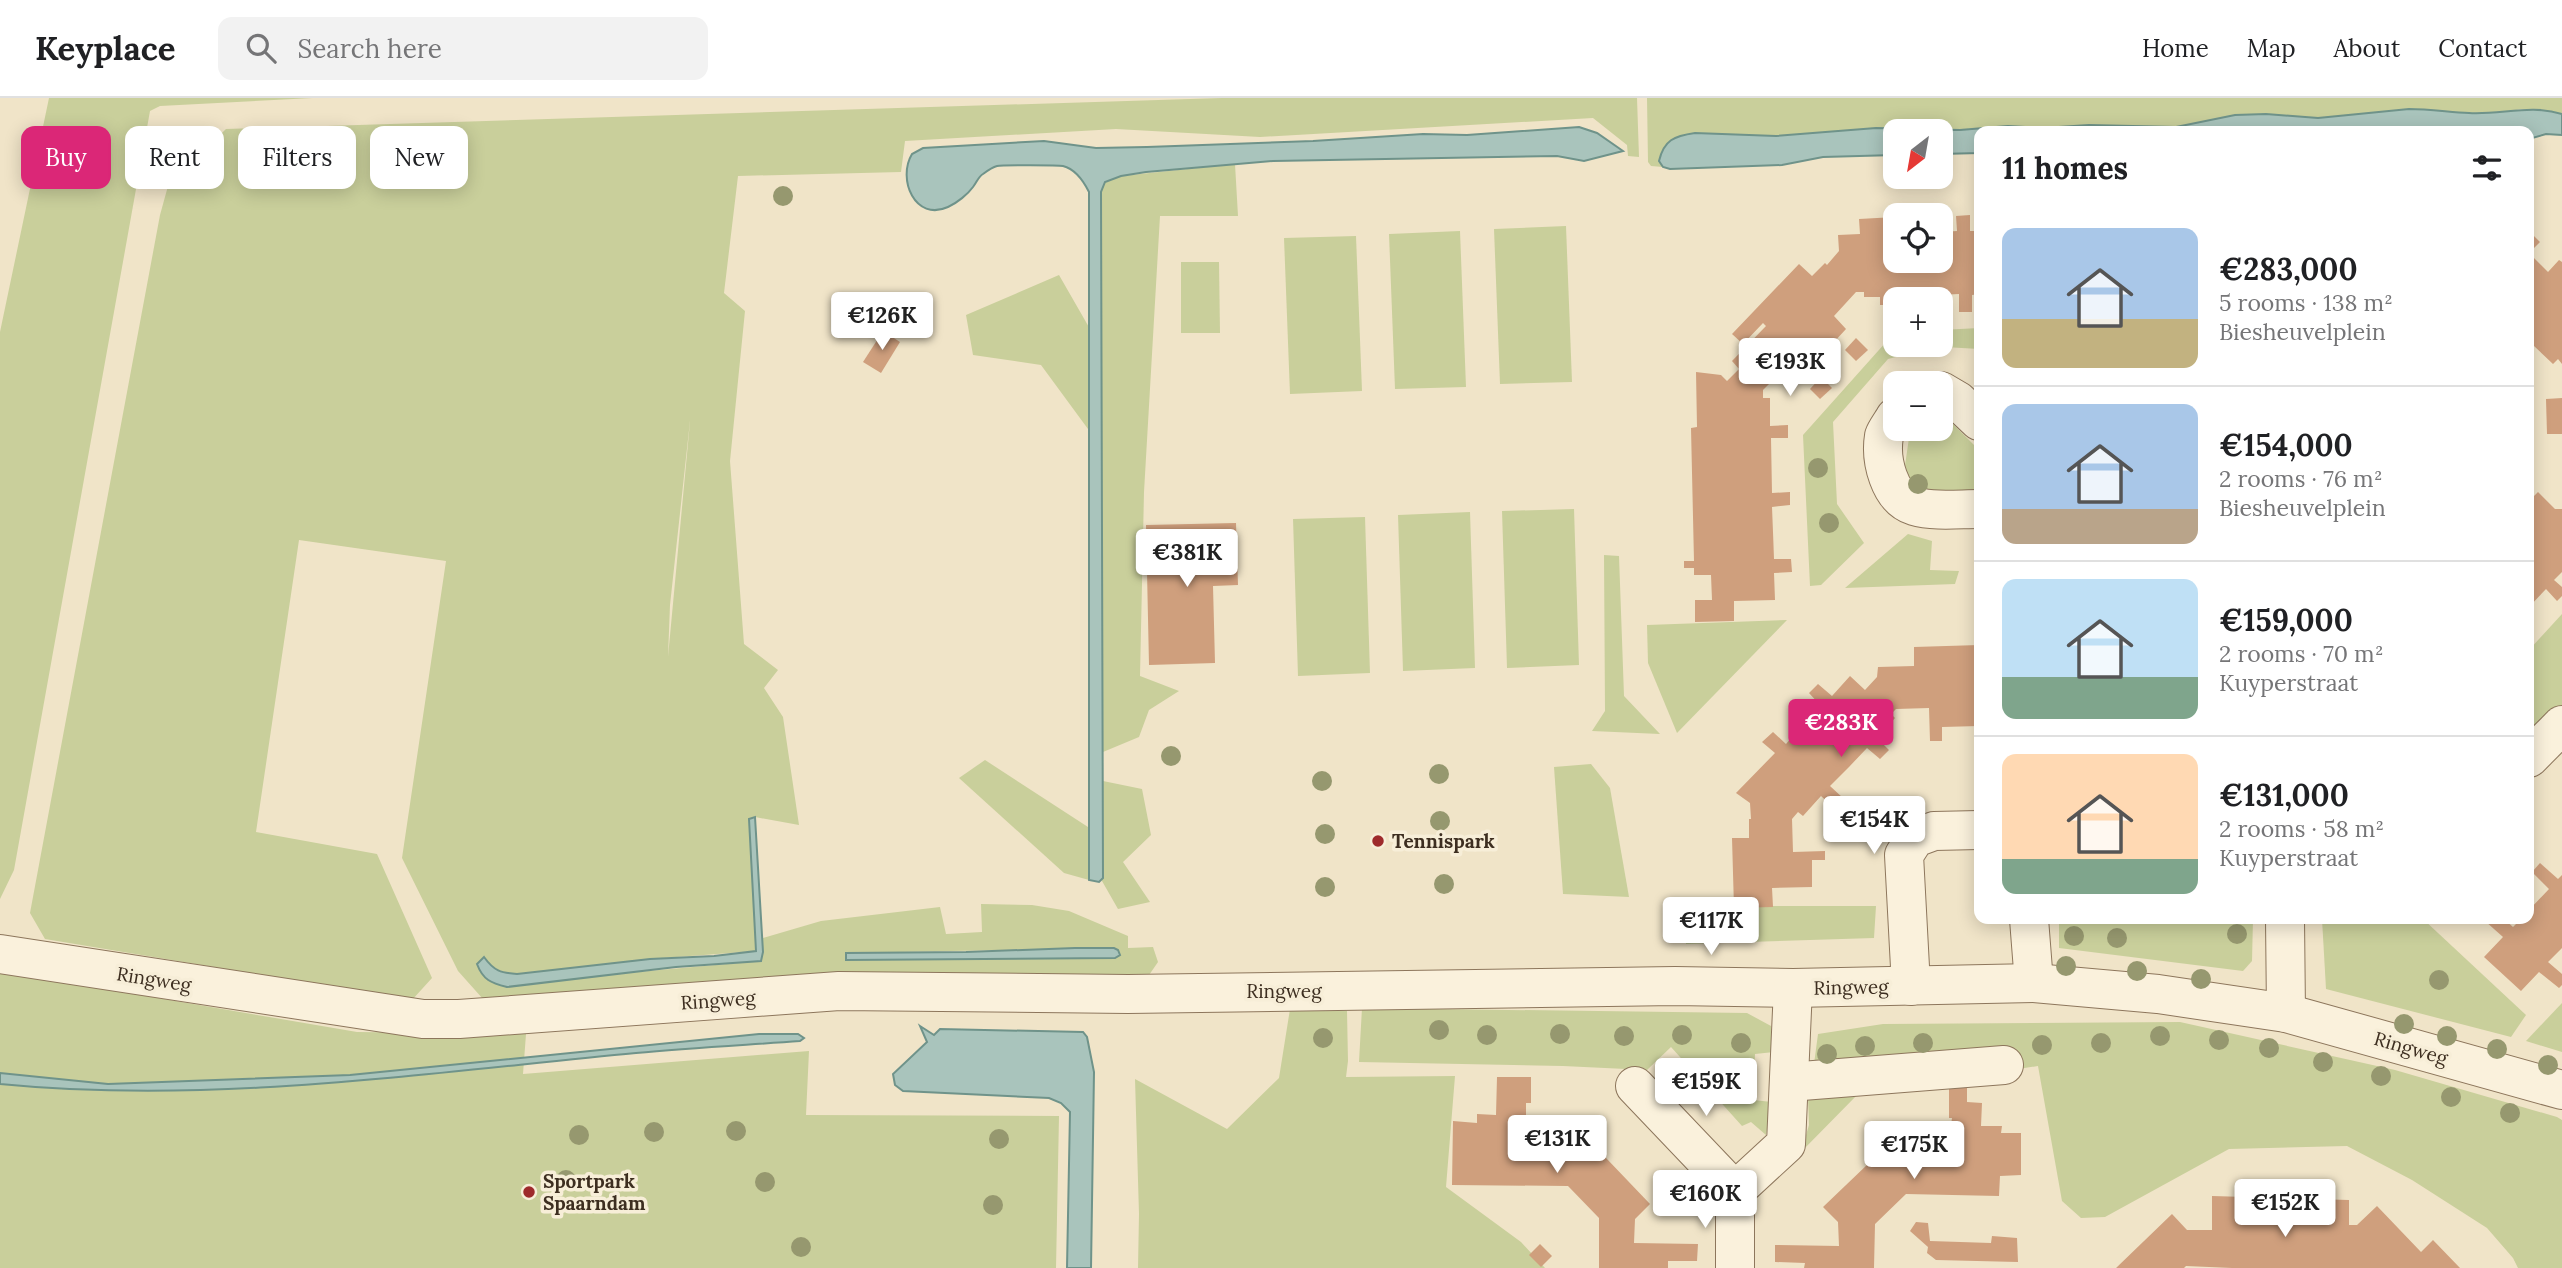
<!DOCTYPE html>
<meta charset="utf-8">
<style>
:root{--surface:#fff;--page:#f2f2f2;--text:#202124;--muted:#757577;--line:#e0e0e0;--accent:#db2777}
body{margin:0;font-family:Lora,serif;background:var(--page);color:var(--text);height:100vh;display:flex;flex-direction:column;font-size:26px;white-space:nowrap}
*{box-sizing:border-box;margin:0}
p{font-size:23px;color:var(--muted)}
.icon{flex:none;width:38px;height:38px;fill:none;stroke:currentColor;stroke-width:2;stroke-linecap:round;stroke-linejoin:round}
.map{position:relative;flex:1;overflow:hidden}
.panel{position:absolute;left:1974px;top:28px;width:560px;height:798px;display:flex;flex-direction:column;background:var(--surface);border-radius:14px;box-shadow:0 4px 18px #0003}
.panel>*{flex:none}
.top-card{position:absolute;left:21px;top:28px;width:665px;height:63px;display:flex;gap:14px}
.needle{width:46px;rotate:211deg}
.buttons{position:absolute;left:1883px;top:21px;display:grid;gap:14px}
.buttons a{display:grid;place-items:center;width:70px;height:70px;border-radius:14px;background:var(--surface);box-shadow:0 4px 18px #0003;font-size:35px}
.price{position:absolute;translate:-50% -60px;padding:0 16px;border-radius:7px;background:#fff;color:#222;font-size:23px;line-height:46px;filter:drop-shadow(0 2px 4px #0008)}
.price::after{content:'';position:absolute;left:50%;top:42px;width:21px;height:16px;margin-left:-10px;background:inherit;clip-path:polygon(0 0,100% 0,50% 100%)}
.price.on{background:var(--accent);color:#fff}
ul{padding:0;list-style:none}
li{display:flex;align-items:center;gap:21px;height:175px;padding:0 28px}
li+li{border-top:2px solid var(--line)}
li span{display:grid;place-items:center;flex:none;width:196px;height:140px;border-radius:14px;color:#555}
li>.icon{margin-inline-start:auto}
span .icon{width:84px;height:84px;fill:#fffc;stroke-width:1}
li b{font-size:30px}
h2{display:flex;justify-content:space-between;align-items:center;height:84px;padding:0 28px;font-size:30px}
.pill{padding:0 24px;border-radius:14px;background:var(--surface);box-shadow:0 4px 18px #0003;font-size:24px;line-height:63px}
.pill.on{background:var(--accent);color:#fff}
header{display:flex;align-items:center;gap:42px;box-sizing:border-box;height:98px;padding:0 35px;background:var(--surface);border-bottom:2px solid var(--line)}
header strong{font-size:33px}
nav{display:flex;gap:38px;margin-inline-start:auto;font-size:24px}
.search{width:490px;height:63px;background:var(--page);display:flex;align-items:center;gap:18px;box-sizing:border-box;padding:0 24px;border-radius:14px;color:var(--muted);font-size:26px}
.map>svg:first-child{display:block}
.green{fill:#c9cf9b;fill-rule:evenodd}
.water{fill:#a9c4bc;stroke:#6f938a;stroke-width:2}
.building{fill:#cf9f7d}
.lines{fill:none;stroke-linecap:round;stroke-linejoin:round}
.minor-casing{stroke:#8d765c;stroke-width:40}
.minor{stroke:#faf1dc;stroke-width:38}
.tree{fill:#96986f}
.poi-dot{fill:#9e2a2b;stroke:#f7eed8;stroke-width:2.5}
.labels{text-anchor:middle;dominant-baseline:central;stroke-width:7;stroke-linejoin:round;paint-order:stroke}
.poi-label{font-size:19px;font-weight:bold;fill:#3d2e20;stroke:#f7eed8;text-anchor:start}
.street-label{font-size:19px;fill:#3d2e20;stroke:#f7eed8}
</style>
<header>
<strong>Keyplace</strong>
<div class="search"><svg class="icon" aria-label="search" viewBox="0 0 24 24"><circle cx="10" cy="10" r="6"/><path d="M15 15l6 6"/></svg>Search here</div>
<nav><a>Home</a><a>Map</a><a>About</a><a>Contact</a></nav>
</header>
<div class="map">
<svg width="2562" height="1170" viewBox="0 0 2562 1170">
<rect width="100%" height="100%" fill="#f0e4c8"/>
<!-- green -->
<g class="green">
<path d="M49,0H313L160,8L150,13L14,772L0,801V234Z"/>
<path d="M1222,0H1637L1639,59L1628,58L1627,47L1593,20L1260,39L1116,31L905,43L901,74L738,78L724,195L745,213L730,363L744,546L778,572L764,590L783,619L799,727L755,719L749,721L757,853L650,861L517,876C501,875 494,872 484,860L477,866L507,889L593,878L760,863L763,854V840L821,823L940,809L946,836L982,834L981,806L1032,807L1069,813L1128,838V850L1153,849L1158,864L1147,880L483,901L458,873L402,760L446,463L299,442L256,734L377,756L432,880L412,902L45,841L30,815L160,117L168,88L226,31ZM690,323V324L668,559L670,507ZM1114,850L1118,852L1115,860L846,862V855Z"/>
<path d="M1647,0H2562V16L2552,13L2520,11L2508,14L2471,16L2409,11L2318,20L2266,16L2235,17L2176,29L2089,27L2043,30L2008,28L1960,32L1876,30L1776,38L1695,35C1674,38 1664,42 1659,63L1663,69L1651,68L1648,64Z"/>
<path d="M1235,66L1238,118H1160L1144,394L1140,578L1179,593L1149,612L1139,639L1103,654L1101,94L1105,84L1121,78Z"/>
<path d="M1566,128L1572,284L1500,286L1494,131Z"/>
<path d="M1460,133L1466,289L1395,291L1389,136Z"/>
<path d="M1356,138L1362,293L1290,296L1284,140Z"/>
<path d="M1181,164H1219L1220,235H1181Z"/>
<path d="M1059,177L1090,231L1088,331L1041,267L973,257L966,217Z"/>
<path d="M1979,230V251L1927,248L1941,247V232Z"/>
<path d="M1895,234V247H1910L1912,255L1888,261L1833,324L1837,406L1864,445L1821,487L1810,488L1803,337Z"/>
<path d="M1941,322H1949L1979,352V398L1921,400L1903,381L1909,340L1917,331H1941Z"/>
<path d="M1574,411L1579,567L1507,570L1502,413Z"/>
<path d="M1470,414L1475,570L1403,573L1398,417Z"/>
<path d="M1365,419L1370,575L1298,578L1293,421Z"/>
<path d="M1908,436L1932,443L1930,472L1959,473L1955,486L1845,490Z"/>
<path d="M1604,457L1619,458L1624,598L1660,636L1592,633L1605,613Z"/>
<path d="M2562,516V607L2529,641V552Z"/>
<path d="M1787,522L1677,635L1648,565L1647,527Z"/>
<path d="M985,662L1088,729L1089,782L1064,775L959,680Z"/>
<path d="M1591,666L1610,690L1629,799L1563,796L1554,669Z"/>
<path d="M1103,683L1142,691L1151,737L1123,764L1150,804L1118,811L1102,783Z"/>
<path d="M1686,808H1876L1874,840L1686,846Z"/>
<path d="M2059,821H2253L2252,863L2243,873L2059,850Z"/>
<path d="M2322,821H2423L2526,917L2511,939L2326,891Z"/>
<path d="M0,873L357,934L526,936L523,976L809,953L806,1017L1059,1018L1056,1170H0Z"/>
<path d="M2562,905V954L2526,943Z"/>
<path d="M1362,910L1747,915L1771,928L1774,954L1755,956L1753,1002L1772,1004L1766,1037L1751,1024L1742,1028L1671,949L1647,972L1563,968L1359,964Z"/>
<path d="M1290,911L1347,913L1348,963L1346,979L1455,978L1446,1089L1521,1144L1545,1170H1138L1139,1116L1135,981L1227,1031L1279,980Z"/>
<path d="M2180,924L2395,972L2557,1019L2562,1022V1170H2518L2513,1160L2487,1130L2412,1082L2347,1048L2229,1051L2105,1119L2081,1120L2062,1103L2038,968L2018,971L1814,966L1818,936L1883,926Z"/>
<path d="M1859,995L1801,1054L1809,1027L1808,998Z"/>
</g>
<!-- water -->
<g class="water">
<path d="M2409,11C2429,11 2449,14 2469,15C2501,17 2531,6 2562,16V37L2546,36L2529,41V33H1979V55L1941,56V33H1895V57L1823,59L1782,67L1670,71L1663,69L1659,63C1664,42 1674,38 1695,35L1776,38L1876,30L1960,32L2008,28L2043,30L2089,27L2176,29L2235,17L2266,16L2318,20Z"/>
<path d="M1579,29L1597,35L1623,53L1584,63L1557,58L1273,63L1146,74L1121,78L1105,84L1101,94L1103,780L1099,784L1089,782V94C1084,84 1075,71 1063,68C1058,67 1002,67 997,68C993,69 987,73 983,76C978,79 977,84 973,89C968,96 957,105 948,109C915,124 897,81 912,56L923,50L1044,43L1096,50L1147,49L1313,43L1423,36L1467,37Z"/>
<path d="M755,719L763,854L761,863L676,869L507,889C491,885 483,882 477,866L484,859C494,873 501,875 517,876L650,861L714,858L756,853L749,721Z"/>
<path d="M1075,850H1114L1118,852L1120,857L1115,860L846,862V855L966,854Z"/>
<path d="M920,928L934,937L940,931L1083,934L1087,939L1094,974L1091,1170H1067L1070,1014L1061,1005L1049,1000L903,993L895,987L893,976L927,944Z"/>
<path d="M759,936H798L804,940L800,943C745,947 690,950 636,955C425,975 212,1007 0,986V975L108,986L350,977Z"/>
</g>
<!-- building -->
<g class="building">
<path d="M1970,117V133H1979V196L1972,197V214H1959V196L1917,198V201H1895V216H1892V207H1880V199H1864V194H1856L1834,218L1846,231L1823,256L1799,281L1786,269L1763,292V300H1770V328L1788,327V340H1771L1772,395L1790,394V407L1772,409L1773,434L1774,461H1791L1792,474L1774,475L1775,502L1734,503V523L1695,524V502H1712L1711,477H1694V470H1684V463H1694L1691,330L1697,329L1696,274L1721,277L1727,283L1739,271L1732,263L1766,228L1763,225L1743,246L1732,236L1799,166L1812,178L1825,165L1827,167L1839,153L1838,137L1860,136L1859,121L1895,119V163H1941V134L1957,133L1956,118Z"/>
<path d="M2529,133L2540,144L2529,155L2548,174L2559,162L2562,164V266L2558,261L2553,266L2534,248L2529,253Z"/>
<path d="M883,233L900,244L881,275L863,264Z"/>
<path d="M1856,240L1868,252L1856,263L1845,252Z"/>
<path d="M1821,279L1832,290L1820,301L1810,291Z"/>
<path d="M2562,300V336H2547L2546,301Z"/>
<path d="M2538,394L2555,411H2562V474L2554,482L2562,489V498L2557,503L2546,491L2529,509V403Z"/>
<path d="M1236,425L1238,487L1213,488L1215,565L1149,567L1146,427Z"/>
<path d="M1979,547V628L1942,629V643H1930L1929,610L1896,611L1891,616L1895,620L1877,640L1889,652L1880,661L1867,650L1849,669L1830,688L1843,700L1834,710L1821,698L1803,718L1798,714L1792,721L1793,754L1825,753V762H1812V789L1772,790L1773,809L1734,810L1732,740H1749V721H1751L1750,705L1736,695L1775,655L1762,644L1773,634L1786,646L1820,607L1809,595L1818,586L1832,598L1850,578L1865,592L1877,579L1878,569L1914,568V549Z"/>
<path d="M2540,765L2558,781L2562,777V850L2548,864L2562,876V887L2559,890L2539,874L2521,893L2484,859L2503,839L2485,823L2504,821L2513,829L2521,821H2529V812L2549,791L2532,774Z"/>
<path d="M1497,979H1531V1005H1526V1018H1547L1546,1053H1569L1585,1038L1650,1106L1635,1121L1634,1145L1698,1146L1697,1163H1668V1170H1599V1120L1568,1088L1452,1087L1453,1023L1477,1025V1016L1496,1017Z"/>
<path d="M1949,988L1967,989V1004L1982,1005L1981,1028H2002L2001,1035H2021V1077L2000,1078L1999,1098L1906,1096L1875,1126L1874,1170H1804L1805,1165L1775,1164V1147L1839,1148L1838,1124L1823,1109L1892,1043L1899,1051L1908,1041L1913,1040L1914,1026L1951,1027L1952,1020H1949Z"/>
<path d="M2212,1098L2349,1102V1127H2357L2377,1108L2421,1154L2433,1142L2460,1170H2232L2186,1168L2184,1170H2116L2172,1116L2187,1132H2212Z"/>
<path d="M1916,1124L1928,1125L1930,1143L1991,1145L1992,1138L2017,1140L2018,1164L1936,1162L1927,1155L1928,1149L1910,1133Z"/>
<path d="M1540,1146L1552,1158L1541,1169L1529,1157Z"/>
</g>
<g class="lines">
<!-- minor casing -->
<g class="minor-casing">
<g id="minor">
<path d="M1941,293L1958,303L1979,323"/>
<path d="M1895,319C1892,325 1886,332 1884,338C1880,362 1889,400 1914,408C1935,414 1958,411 1979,411"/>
<path d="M2529,660L2562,627"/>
<path d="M2029,821L2034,885"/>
<path d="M2285,821L2286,915"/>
<path d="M0,856L423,921H459L839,893L1128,896L1675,888L1793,890L2034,885L2158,896L2286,915L2562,992"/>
<path d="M1911,888L1904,757L1915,740L1934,733L1979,732"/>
<path d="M1789,984L2004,967"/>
<path d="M1635,988L1735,1093V1170"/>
<path d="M1735,1093L1786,1046L1793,890"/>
</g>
</g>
<!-- minor -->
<use href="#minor" class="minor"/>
</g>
<!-- trees -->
<g class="tree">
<circle cx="783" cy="98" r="10"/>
<circle cx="1818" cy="370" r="10"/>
<circle cx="1918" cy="386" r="10"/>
<circle cx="1829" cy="425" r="10"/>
<circle cx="1171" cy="658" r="10"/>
<circle cx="1439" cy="676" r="10"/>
<circle cx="1322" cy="683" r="10"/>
<circle cx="1440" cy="723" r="10"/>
<circle cx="1325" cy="736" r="10"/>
<circle cx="1444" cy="786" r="10"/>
<circle cx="1325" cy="789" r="10"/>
<circle cx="2237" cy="836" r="10"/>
<circle cx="2074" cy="838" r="10"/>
<circle cx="2117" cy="840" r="10"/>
<circle cx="2066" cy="868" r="10"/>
<circle cx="2137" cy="873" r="10"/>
<circle cx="2201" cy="881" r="10"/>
<circle cx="2439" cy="882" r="10"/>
<circle cx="2404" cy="926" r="10"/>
<circle cx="1439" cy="932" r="10"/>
<circle cx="1560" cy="936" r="10"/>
<circle cx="1487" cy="937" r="10"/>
<circle cx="1682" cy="937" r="10"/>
<circle cx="1624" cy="938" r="10"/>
<circle cx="2160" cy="938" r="10"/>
<circle cx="2447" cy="938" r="10"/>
<circle cx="1323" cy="940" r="10"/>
<circle cx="2219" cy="942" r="10"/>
<circle cx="1741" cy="945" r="10"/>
<circle cx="1923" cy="945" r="10"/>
<circle cx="2101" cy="945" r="10"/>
<circle cx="2042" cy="947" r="10"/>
<circle cx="1865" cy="948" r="10"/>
<circle cx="2269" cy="950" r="10"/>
<circle cx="2497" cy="951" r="10"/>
<circle cx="1827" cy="956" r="10"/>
<circle cx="2323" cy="964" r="10"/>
<circle cx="2548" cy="967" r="10"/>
<circle cx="2381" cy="978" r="10"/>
<circle cx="1746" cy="987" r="10"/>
<circle cx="2451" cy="999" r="10"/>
<circle cx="2510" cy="1015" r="10"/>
<circle cx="736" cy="1033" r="10"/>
<circle cx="654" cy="1034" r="10"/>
<circle cx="579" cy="1037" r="10"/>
<circle cx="999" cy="1041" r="10"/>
<circle cx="566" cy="1082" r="10"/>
<circle cx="765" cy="1084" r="10"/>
<circle cx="993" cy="1107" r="10"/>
<circle cx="801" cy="1149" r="10"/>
</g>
<!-- markers -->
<g class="poi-dot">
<circle cx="1378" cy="743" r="7"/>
<circle cx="529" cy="1094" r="7"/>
</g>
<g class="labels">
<!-- poi labels -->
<g class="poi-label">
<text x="1392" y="743">Tennispark</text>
<text x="543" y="1083">Sportpark<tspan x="543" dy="22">Spaarndam</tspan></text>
</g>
<!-- street labels -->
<g class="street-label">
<text transform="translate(154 881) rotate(9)">Ringweg</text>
<text transform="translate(1851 889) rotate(-1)">Ringweg</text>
<text x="1284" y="893">Ringweg</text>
<text transform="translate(718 902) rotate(-4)">Ringweg</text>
<text transform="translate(2411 950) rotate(16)">Ringweg</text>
</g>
</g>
</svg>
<div class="buttons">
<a><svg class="needle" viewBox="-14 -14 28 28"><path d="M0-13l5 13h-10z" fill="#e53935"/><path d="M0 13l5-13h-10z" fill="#757577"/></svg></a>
<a><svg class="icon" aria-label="locate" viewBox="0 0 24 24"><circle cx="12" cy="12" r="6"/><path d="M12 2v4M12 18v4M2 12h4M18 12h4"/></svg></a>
<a>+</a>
<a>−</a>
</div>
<b class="price" style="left:882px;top:254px">€126K</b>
<b class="price" style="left:1790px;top:300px">€193K</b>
<b class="price" style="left:1187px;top:491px">€381K</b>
<b class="price on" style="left:1841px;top:661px">€283K</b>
<b class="price" style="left:1874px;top:758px">€154K</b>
<b class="price" style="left:1711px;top:859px">€117K</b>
<b class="price" style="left:1706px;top:1020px">€159K</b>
<b class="price" style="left:1557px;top:1077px">€131K</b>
<b class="price" style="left:1914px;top:1083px">€175K</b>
<b class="price" style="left:1705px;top:1132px">€160K</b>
<b class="price" style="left:2285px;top:1141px">€152K</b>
<div class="top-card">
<a class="pill on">Buy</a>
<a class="pill">Rent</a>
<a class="pill">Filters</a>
<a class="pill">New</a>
</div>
<section class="panel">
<h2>11 homes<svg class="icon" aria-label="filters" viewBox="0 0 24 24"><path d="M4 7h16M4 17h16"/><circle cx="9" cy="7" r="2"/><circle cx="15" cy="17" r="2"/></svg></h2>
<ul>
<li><span style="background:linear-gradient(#a9c7e8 65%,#c2b280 0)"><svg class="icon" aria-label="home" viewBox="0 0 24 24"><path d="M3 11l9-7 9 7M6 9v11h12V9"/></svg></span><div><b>€283,000</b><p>5 rooms · 138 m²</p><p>Biesheuvelplein</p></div></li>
<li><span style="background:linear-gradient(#a9c7e8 75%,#b9a48a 0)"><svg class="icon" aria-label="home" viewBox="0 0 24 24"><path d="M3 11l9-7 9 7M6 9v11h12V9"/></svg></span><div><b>€154,000</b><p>2 rooms · 76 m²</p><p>Biesheuvelplein</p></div></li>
<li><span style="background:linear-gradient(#bfe0f5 70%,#7fa58c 0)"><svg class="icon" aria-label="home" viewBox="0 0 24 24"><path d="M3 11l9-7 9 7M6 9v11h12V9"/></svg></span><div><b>€159,000</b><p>2 rooms · 70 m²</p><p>Kuyperstraat</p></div></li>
<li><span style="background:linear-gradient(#ffd9b3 75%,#7fa58c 0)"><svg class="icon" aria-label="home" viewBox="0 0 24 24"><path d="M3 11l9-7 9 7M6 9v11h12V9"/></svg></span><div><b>€131,000</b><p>2 rooms · 58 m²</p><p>Kuyperstraat</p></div></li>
</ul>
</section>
</div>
